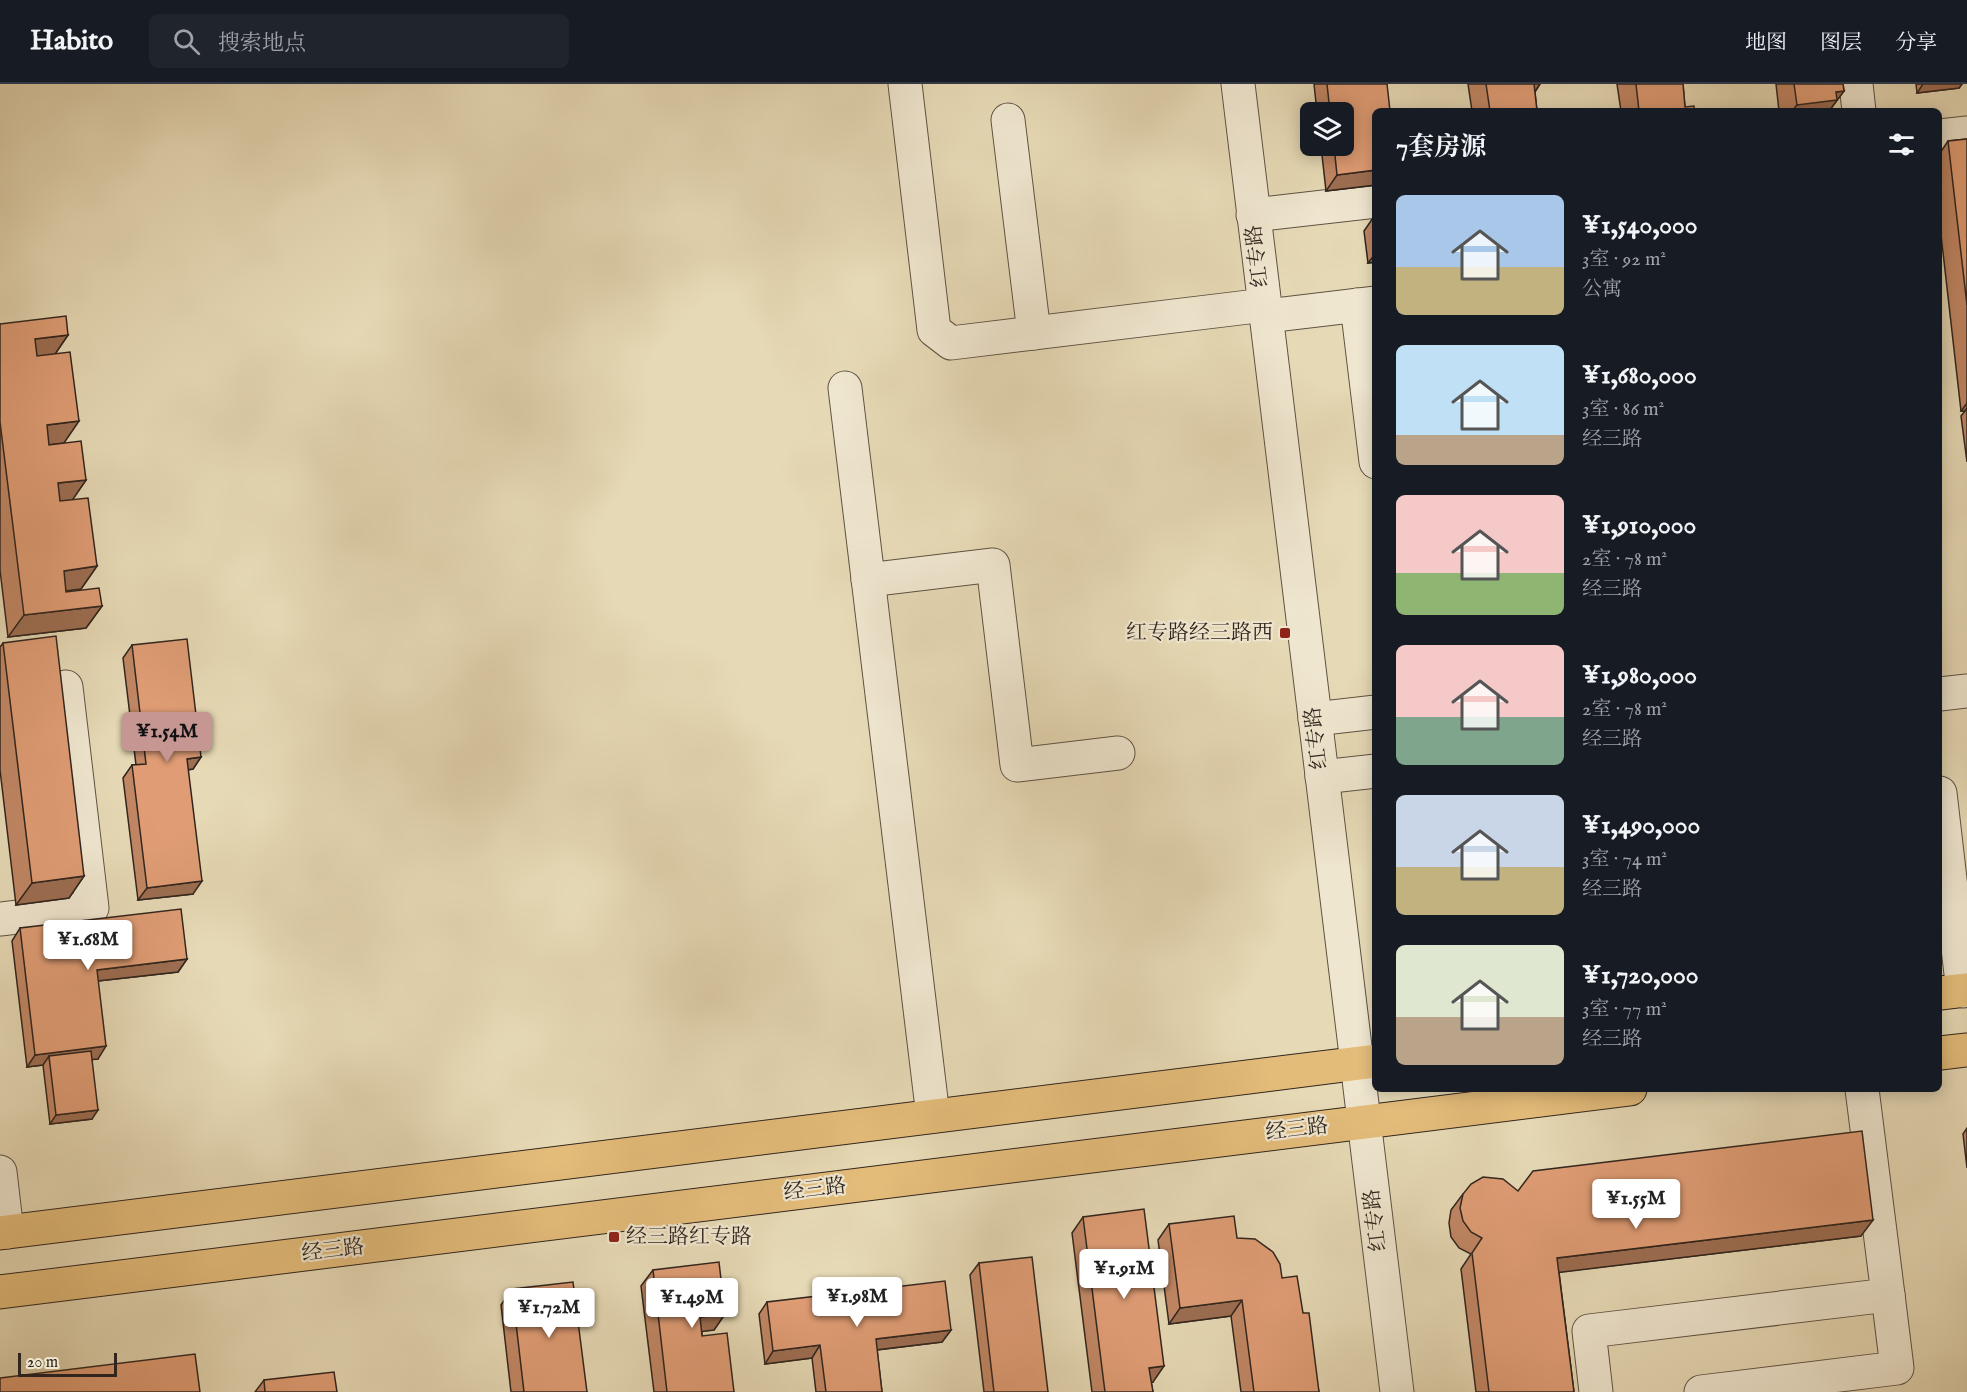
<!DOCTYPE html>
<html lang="zh">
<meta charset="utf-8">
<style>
:root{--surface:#171b24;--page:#20242c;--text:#f1f3f6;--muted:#9ea1a6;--line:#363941;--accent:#c59692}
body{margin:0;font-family:"IM FELL English","Noto Serif SC",serif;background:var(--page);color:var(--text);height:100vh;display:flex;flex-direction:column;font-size:22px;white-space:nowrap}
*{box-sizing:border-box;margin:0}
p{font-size:20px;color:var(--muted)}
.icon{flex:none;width:33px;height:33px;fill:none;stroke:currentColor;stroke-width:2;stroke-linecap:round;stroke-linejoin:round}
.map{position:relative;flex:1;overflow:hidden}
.panel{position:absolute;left:1372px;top:24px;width:570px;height:984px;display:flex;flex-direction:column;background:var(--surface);border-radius:9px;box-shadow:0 3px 15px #0003}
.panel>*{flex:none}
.fabs{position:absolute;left:1300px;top:18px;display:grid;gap:12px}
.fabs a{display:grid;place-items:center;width:54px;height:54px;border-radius:9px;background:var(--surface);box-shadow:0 3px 15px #0003;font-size:30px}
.scale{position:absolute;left:18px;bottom:15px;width:99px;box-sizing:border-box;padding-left:6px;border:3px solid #31251e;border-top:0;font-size:16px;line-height:21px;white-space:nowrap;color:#31251e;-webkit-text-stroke:4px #efe6cf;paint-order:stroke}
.price{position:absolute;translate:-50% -51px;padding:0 14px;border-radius:6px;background:#fff;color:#222;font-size:20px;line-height:39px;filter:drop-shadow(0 2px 3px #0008)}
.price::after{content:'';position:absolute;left:50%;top:36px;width:18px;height:14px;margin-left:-9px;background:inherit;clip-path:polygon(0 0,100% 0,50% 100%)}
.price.active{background:var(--accent);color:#111}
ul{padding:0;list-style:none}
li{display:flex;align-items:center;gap:18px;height:150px;padding:0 24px}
li span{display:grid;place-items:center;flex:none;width:168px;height:120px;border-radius:9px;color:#555}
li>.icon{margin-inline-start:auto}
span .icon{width:72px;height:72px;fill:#fffc;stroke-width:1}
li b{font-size:26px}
h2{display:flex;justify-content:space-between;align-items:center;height:72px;padding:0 24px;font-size:26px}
header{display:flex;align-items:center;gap:36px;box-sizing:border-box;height:84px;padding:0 30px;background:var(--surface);border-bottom:2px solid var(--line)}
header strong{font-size:28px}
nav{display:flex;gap:33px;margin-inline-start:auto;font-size:21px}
.search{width:420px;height:54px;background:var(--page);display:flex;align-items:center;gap:15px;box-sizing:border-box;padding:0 21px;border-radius:9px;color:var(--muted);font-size:22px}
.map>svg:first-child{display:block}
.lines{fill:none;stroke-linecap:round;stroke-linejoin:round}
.minor-casing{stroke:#5e5244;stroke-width:35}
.major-casing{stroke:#31251e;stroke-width:35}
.minor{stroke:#efe6cf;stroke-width:33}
.major{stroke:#e3bc7a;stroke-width:33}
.wall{fill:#c18765;stroke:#31251e;stroke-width:1.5}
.shaded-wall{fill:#9d6e52;stroke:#31251e;stroke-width:1.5}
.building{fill:#e09d75;stroke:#31251e;stroke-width:1.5}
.poi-dot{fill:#8f2418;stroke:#efe6cf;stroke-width:2}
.labels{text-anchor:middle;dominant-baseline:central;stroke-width:4.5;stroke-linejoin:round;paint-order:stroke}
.street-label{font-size:21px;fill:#31251e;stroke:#efe6cf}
.poi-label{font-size:21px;fill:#31251e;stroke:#efe6cf;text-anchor:end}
</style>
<header>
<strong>Habito</strong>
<div class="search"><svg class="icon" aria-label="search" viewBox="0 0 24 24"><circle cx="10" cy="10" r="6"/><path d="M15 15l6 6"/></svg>搜索地点</div>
<nav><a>地图</a><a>图层</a><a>分享</a></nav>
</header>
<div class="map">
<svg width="1967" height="1308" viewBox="0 0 1967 1308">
<rect width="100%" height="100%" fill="#e6d9b5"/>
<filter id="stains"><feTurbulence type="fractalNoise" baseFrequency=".00333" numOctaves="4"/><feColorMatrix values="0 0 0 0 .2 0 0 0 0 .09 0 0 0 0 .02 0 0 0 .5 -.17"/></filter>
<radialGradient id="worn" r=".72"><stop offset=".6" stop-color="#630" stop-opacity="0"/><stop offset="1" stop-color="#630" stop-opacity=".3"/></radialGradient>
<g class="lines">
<!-- minor casing -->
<g class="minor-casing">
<g id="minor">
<path d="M905,0L934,246L951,259L1265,221"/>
<path d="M1238,0L1397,1308"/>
<path d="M1856,0L1859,27"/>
<path d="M1008,36L1034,249"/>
<path d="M1940,52L1967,49"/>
<path d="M1253,131L1376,117"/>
<path d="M1357,221L1376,378"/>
<path d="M1266,232L1376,219"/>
<path d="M845,304L933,1032"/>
<path d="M868,496L993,481L1017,681L1118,669"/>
<path d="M1940,610L1967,607"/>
<path d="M1315,635L1376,628"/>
<path d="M1322,693L1376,687"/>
<path d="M1940,709L1963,907"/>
<path d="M0,835L92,824L66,603"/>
<path d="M0,1088L7,1148"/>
<path d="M1596,1308L1589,1247L1888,1211L1862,1005"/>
<path d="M1701,1308L1897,1284L1888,1211"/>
</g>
</g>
<!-- major casing -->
<g class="major-casing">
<g id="major">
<path d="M1940,909L1967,906"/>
<path d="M1940,969L1967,966"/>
<path d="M0,1149L1376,977"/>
<path d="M0,1208L1630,1005"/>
</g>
</g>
<!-- minor -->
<use href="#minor" class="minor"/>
<!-- major -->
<use href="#major" class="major"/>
</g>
<!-- wall -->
<g class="wall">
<path d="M1314,0H1387L1376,27V101L1326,107L1321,62H1344V28H1317Z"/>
<path d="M1468,0H1540L1535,8L1537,27H1472Z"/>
<path d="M1617,0H1683L1685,23L1694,27H1621Z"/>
<path d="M1776,0H1843L1844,7L1829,27H1779Z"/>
<path d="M1916,0H1962L1959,4L1917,9Z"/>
<path d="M1967,55V378L1961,332L1965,327H1961L1940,142V69L1948,57Z"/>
<path d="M1373,134H1376V178L1368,179L1364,147Z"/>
<path d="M0,240L68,251L55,270L64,359L86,396L72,416L97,482L81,505L66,506V508L102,522L86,544L8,553L0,486Z"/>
<path d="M3,559L84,792L69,814L16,821L0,686V563Z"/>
<path d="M132,561L201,673L193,685L188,686L193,810L138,816L123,694L132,681H136L123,574Z"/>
<path d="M20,844L187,875L178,888L98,897V975H92V1035L50,1040L43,981L27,983L12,857Z"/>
<path d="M1967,1044V1084L1963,1050Z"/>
<path d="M1518,1107L1861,1152L1559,1188L1574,1308H1476L1461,1185L1471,1170L1459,1164L1451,1153L1449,1139L1451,1126L1463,1110Z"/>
<path d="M1083,1133L1153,1298H1151L1153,1308H1092L1072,1149Z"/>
<path d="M1169,1140L1237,1154L1282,1194L1303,1229L1319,1308H1241L1231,1232L1169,1240L1158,1156Z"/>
<path d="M979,1179L1048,1308H984L970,1191Z"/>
<path d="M653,1186L725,1230L714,1246L702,1247V1252L734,1308H654L641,1202Z"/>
<path d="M512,1205L587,1308H511L501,1221Z"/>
<path d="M767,1218L951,1246L942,1258L877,1266L882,1308H816L812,1274L765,1280L759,1230Z"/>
<path d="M264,1296L337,1308H255Z"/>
</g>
<!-- shaded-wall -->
<g class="shaded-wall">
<path d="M1533,0H1540L1526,20Z"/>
<path d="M1923,0H1962L1959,4L1917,9Z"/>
<path d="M1844,7L1829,27H1792L1797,21L1836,8Z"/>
<path d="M1376,86V101L1326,107L1337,91Z"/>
<path d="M1376,169V178L1368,179Z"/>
<path d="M68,251L53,273L20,277L35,255Z"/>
<path d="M1967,319V324L1965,327H1961Z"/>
<path d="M79,337L64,359L31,363L47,341Z"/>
<path d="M86,396L71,418L42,421L58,399Z"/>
<path d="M97,482L81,505L48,509L64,487Z"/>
<path d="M102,522L86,544L8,553L24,531Z"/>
<path d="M201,673L193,685L178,687L187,675Z"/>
<path d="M84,792L69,814L16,821L32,799Z"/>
<path d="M202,797L193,810L138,816L147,804Z"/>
<path d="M187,875L178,888L88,898L97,886Z"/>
<path d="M106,962L98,975L50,980L49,972L43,981L27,983L35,971Z"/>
<path d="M98,1026L92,1035L50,1040L56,1031Z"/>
<path d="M1873,1136L1861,1152L1546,1190L1557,1174Z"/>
<path d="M1242,1216L1231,1232L1169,1240L1180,1224Z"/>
<path d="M725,1230L714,1246L689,1249L700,1233Z"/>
<path d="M951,1246L942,1258L867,1267L876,1255Z"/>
<path d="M820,1261L812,1274L765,1280L773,1267Z"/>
<path d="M1164,1282L1153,1298L1138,1300L1149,1284Z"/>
</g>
<!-- building -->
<g class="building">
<path d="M1327,0H1387L1390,27H1376V86L1337,91L1334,62H1344V28H1330Z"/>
<path d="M1486,0H1534L1537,27H1490Z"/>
<path d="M1636,0H1683L1685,23L1694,22V27H1639Z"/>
<path d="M1794,0H1843L1844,7L1836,8L1837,16L1797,21Z"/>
<path d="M1967,55V221L1948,57Z"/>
<path d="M1373,134H1376V155Z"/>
<path d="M66,232L68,251L35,255L37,272L70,268L79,337L47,341L49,361L81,357L86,396L58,399L60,417L88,414L97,482L64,487L66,508L99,504L102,522L24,531L0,338V240Z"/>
<path d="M56,552L84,792L32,799L3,559Z"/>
<path d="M187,555L201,673L187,675L202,797L147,804L132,681L146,680L132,561Z"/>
<path d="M181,825L187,875L97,886L106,962L35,971L20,844Z"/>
<path d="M91,967L98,1026L56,1031L49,972Z"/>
<path d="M1862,1047L1873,1136L1557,1174L1574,1308H1489L1472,1169L1482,1154L1471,1148L1463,1137L1460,1124L1463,1110L1471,1100L1483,1093L1503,1095L1518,1107L1533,1087Z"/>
<path d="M1144,1125L1164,1282L1149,1284L1153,1308H1105L1083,1133Z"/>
<path d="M1234,1132L1237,1154L1255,1155L1273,1168L1280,1180L1282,1194L1297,1192L1303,1229H1309L1319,1308H1254L1242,1216L1180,1224L1169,1140Z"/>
<path d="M1032,1173L1048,1308H994L979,1179Z"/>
<path d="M719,1178L725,1230L700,1233L702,1252L727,1249L734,1308H667L653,1186Z"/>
<path d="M945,1197L951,1246L876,1255L882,1308H826L820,1261L773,1267L767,1218Z"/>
<path d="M573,1198L587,1308H524L512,1205Z"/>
<path d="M195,1270L200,1308H0V1294Z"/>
<path d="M334,1288L337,1308H265L264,1296Z"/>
</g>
<!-- markers -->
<g class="poi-dot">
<rect x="1279" y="543" width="12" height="12" rx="3"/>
<rect x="608" y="1147" width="12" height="12" rx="3"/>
</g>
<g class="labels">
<!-- street labels -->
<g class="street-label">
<text transform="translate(1258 172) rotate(-97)">红专路</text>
<text transform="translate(1317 654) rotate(-97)">红专路</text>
<text transform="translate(1297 1046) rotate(-7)">经三路</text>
<text transform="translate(815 1106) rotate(-7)">经三路</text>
<text transform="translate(1376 1136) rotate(-97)">红专路</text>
<text transform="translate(333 1167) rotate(-7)">经三路</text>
</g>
<!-- poi labels -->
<g class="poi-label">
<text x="1273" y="549">红专路经三路西</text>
<text x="626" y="1153" text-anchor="start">经三路红专路</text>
</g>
</g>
<rect width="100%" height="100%" filter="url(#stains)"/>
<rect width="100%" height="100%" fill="url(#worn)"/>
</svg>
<div class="fabs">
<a><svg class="icon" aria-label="layers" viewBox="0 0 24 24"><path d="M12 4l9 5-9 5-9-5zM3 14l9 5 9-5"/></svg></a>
</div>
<div class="scale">20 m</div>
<b class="price active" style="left:167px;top:679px">¥1.54M</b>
<b class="price" style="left:88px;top:887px">¥1.68M</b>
<b class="price" style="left:1636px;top:1146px">¥1.55M</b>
<b class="price" style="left:1124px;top:1216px">¥1.91M</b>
<b class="price" style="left:857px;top:1244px">¥1.98M</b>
<b class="price" style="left:692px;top:1245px">¥1.49M</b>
<b class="price" style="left:549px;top:1255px">¥1.72M</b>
<section class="panel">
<h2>7套房源<svg class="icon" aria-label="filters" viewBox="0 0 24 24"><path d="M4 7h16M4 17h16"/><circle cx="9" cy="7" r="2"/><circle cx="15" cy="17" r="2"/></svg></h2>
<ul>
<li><span style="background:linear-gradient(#a9c7e8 60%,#c2b280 0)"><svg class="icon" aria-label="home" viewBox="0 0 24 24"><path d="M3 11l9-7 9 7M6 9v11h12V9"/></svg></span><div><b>¥1,540,000</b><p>3室 · 92 m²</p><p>公寓</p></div></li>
<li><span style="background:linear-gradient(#bfe0f5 75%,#b9a48a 0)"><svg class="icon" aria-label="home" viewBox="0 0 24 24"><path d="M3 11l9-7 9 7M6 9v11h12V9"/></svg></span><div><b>¥1,680,000</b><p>3室 · 86 m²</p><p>经三路</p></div></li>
<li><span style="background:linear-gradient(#f6c9c9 65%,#8fb573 0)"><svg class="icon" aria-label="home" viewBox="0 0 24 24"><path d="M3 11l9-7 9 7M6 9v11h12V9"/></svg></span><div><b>¥1,910,000</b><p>2室 · 78 m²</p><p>经三路</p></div></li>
<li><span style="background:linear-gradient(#f6c9c9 60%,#7fa58c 0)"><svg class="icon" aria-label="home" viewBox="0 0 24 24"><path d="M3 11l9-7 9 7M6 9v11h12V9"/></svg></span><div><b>¥1,980,000</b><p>2室 · 78 m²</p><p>经三路</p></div></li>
<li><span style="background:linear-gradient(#c9d6e8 60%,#c2b280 0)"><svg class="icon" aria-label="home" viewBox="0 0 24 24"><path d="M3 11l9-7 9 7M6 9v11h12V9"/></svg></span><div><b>¥1,490,000</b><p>3室 · 74 m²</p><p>经三路</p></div></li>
<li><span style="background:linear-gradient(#dfe7d0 60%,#b9a48a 0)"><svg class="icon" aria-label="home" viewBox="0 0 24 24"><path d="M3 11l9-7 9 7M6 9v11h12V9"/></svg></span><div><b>¥1,720,000</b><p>3室 · 77 m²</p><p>经三路</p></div></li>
</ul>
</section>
</div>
